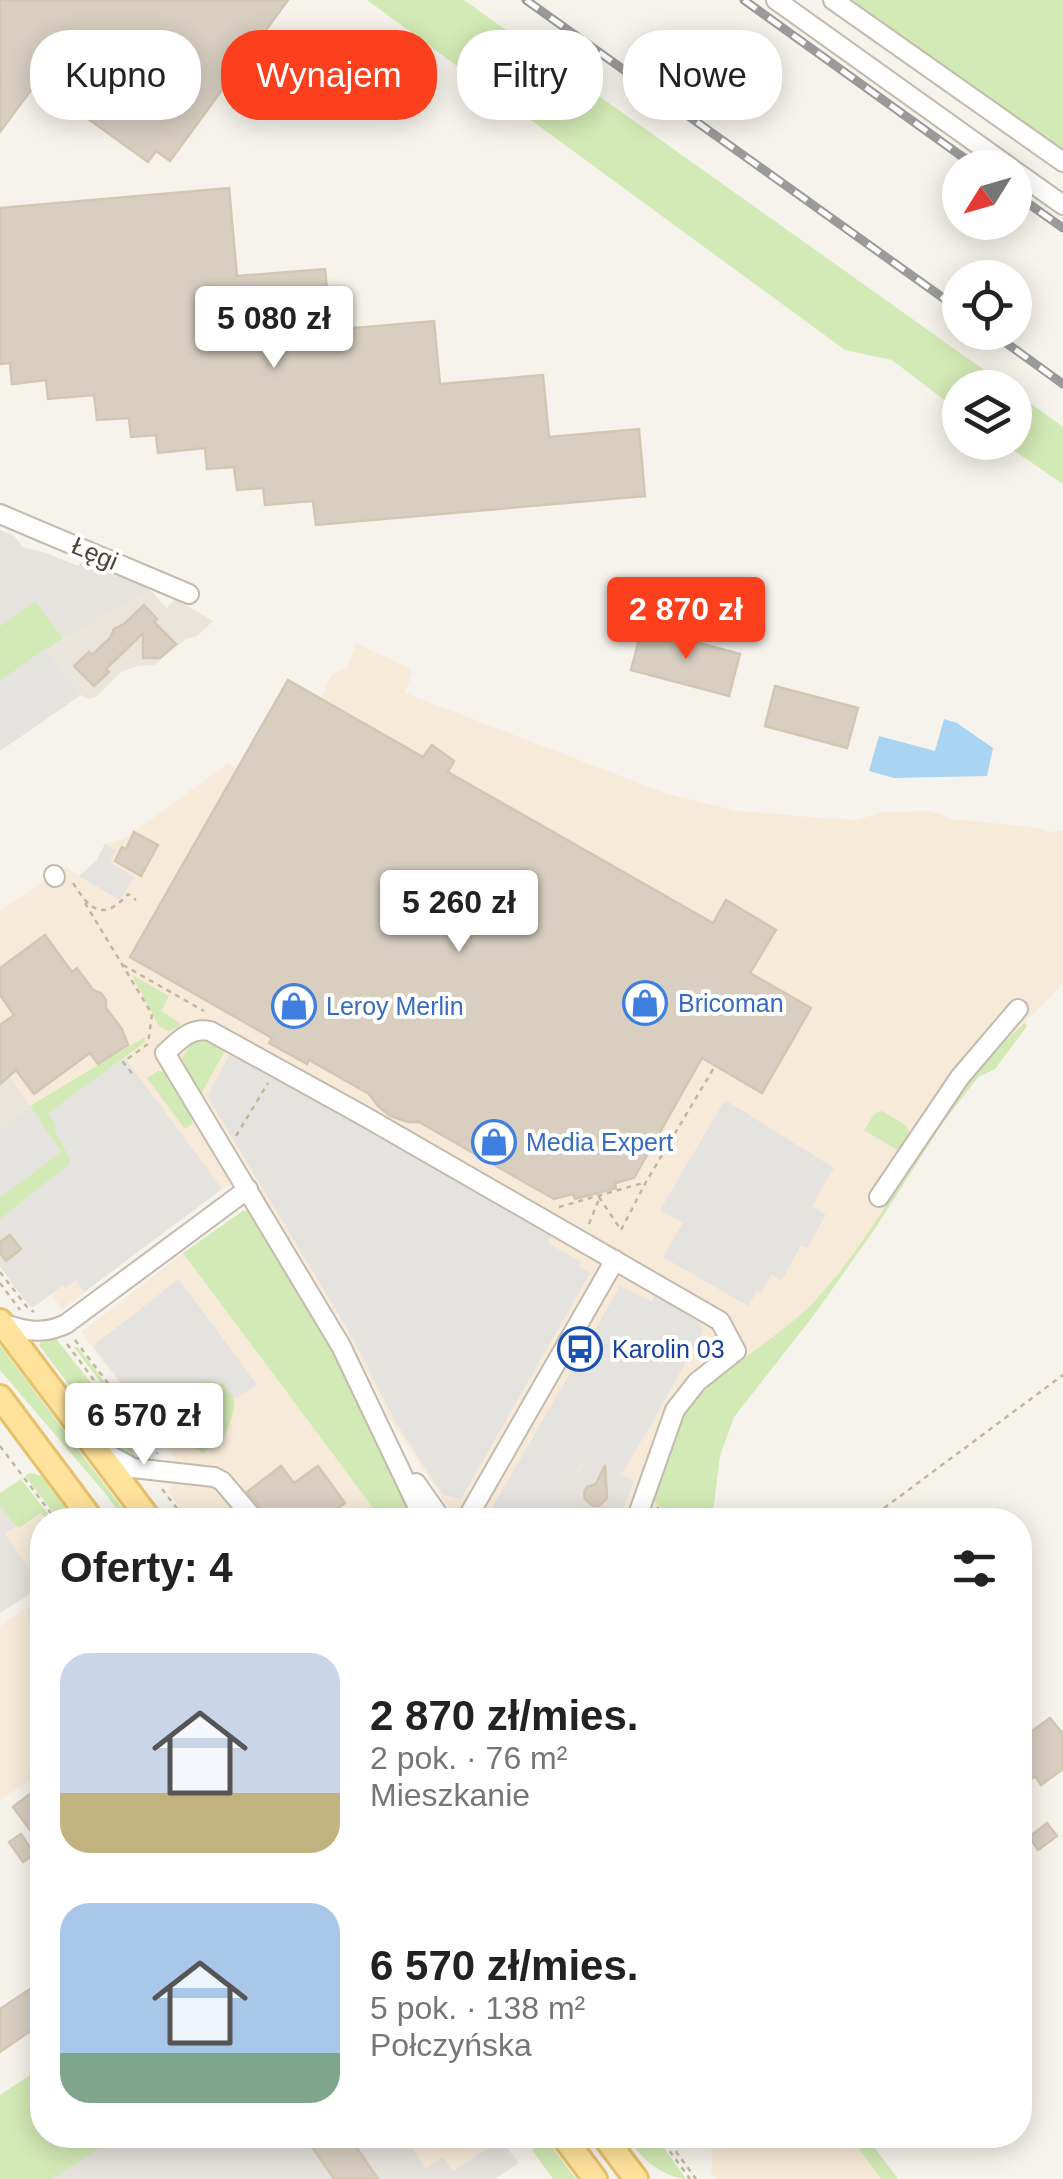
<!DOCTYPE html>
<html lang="pl">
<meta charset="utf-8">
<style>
:root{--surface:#fff;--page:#f2f2f2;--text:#222;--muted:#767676;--accent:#fc3f1d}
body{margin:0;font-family:Arial,sans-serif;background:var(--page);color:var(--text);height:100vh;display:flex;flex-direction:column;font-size:38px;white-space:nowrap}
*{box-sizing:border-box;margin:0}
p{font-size:32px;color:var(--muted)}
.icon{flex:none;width:55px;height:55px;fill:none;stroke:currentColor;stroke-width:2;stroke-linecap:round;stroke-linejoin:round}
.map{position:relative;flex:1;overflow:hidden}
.sheet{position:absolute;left:30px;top:1508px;width:1002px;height:640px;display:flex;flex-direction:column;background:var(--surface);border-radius:40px;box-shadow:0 5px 25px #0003}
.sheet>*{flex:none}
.top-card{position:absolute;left:30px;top:30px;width:1005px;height:90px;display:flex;gap:20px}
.needle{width:65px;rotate:233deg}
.tools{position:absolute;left:942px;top:150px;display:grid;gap:20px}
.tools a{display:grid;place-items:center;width:90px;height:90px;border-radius:50%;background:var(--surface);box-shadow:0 5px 25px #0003;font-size:50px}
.price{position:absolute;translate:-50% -85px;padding:0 22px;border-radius:10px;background:#fff;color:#222;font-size:32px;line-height:65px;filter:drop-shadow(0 2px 5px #0008)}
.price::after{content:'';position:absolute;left:50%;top:60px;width:30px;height:22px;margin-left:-15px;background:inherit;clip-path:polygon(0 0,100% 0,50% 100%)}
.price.active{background:var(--accent);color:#fff}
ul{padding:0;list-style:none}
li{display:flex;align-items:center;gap:30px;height:250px;padding:0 30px}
li span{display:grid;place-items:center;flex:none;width:280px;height:200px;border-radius:30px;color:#555}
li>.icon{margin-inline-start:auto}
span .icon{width:120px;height:120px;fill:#fffc;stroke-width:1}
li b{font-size:42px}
h2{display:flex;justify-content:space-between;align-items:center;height:120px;padding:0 30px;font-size:42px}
.chip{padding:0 35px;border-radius:40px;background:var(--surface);box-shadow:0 5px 25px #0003;font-size:35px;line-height:90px}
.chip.active{background:var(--accent);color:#fff}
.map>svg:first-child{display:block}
.residential{fill:#eae5da}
.commercial{fill:#f7ead8}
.industrial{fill:#e6e2dd}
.green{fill:#d2eab5}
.parking{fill:#e5e3e0}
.water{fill:#a9d4f2}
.building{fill:#d8cfc1;stroke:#d3c7b4;stroke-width:2.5}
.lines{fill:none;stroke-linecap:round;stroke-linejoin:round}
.minor-casing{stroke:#c2bbae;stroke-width:22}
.major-casing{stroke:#e6c16a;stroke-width:28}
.path{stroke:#c4b79f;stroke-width:2.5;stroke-dasharray:5 5;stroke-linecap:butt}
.minor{stroke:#fff;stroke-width:18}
.major{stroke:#ffe39c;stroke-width:22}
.rail-casing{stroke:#9a9a9a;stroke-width:9}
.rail{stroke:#fff;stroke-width:5;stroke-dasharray:15;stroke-linecap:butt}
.labels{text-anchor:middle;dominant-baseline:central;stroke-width:8;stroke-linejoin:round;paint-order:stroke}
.street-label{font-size:25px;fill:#4b4439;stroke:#fff}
.shop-label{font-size:25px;fill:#366cbe;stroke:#fff;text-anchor:start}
.transit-label{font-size:25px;fill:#164399;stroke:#fff;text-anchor:start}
</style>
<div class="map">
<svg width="1063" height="2179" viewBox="0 0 1063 2179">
<rect width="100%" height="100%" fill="#f6f3ec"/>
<!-- residential -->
<g class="residential">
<path d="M150,590L167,608L175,599L213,621L197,636L186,639L154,665L138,666L121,672L96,697L89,699L81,695L45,649L88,623Z"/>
<path d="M1,1061L30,1106L0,1129V1062Z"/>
</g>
<!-- commercial -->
<g class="commercial">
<path d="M356,644L408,667L412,673L405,693L667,794L737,811L797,816L856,820L883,812L931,811L952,819L1040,828L1047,832L1063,831V984L1025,1022L1027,1026L995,1069L978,1077L942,1124L876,1227L814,1315L734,1417L658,1520H457L389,1418L346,1331L248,1173L222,1189L62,1309L51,1294L62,1285L0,1201V1197L61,1152L0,1062V911L63,868L66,867L79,876L96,861L105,844L125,838L229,763L237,770L288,680L321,699L332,674L347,669Z"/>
<path d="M183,1253L382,1520H190L168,1491L174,1483L167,1459L176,1460L81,1332Z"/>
<path d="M42,1513L46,1520H42L41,1587L4,1533L16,1526L19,1528Z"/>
<path d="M38,1601L42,1608V1772L0,1800V1626Z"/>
<path d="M403,2135H501V2140L453,2171L426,2168Z"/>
<path d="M714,2135H849L881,2179H716L711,2173Z"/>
</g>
<!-- industrial -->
<g class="industrial">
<path d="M0,530L14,536L23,547L46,553L78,566L83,561L98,572L103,574L109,571L153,589L63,638L35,601L0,626Z"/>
<path d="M9,1212L63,1285L34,1307L29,1306L0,1267V1219Z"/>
<path d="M588,1457L634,1481L619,1520H579L563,1510L559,1501Z"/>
<path d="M0,1506L16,1526L5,1534L41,1587L0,1613Z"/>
<path d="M120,2135H403L426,2168L443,2157L453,2171L501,2140L519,2163L495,2179H52Z"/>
</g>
<!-- green -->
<g class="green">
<path d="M367,0H464L1008,387L960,388V412L892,360L845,350Z"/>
<path d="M852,0H1063V149L1006,111Z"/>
<path d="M1015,392L1063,427V484L1003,443L1015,442Z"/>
<path d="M35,601L63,638L0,681V626Z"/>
<path d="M132,975L169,996L161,1011L180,1023L179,1027L169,1031L159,1026Z"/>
<path d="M1025,1023L1027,1026L995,1069L978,1077L942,1124L876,1227L814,1315L734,1417L720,1456L712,1520H673L654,1500C663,1473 673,1429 689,1407C698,1395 711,1385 722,1375C756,1348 794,1325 823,1292C897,1207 939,1098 1025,1023Z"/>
<path d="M145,1037V1042L49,1113L57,1126L54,1129L70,1158V1164L0,1219V1197L61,1152L30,1106Z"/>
<path d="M199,1040L210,1041L226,1049L201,1094L187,1072L182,1058L190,1046Z"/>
<path d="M158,1071L168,1073L192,1115V1124L185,1129L147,1078Z"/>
<path d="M882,1111L904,1124L910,1133L897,1150L864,1130L875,1113Z"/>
<path d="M244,1210L251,1212L336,1356L414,1520H382L183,1253Z"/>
<path d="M56,1339L119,1418L135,1458L123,1453L113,1444L39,1345L41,1342Z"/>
<path d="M0,1345L131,1520H125L104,1492L0,1370Z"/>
<path d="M74,1347H78L154,1447L148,1459L142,1458L129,1420Z"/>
<path d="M207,1380C252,1386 231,1420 219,1448L212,1443L204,1453C195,1450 192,1445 186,1437C166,1409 175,1390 207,1380Z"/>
<path d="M30,1473C54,1476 65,1501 77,1520H59L25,1476Z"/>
<path d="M21,1479L53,1520H47L41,1513L19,1528L16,1526L0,1506V1493Z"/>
<path d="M42,2067V2135H120L52,2179H0V2095Z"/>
<path d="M629,2135H655L686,2179C663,2177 636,2157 629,2135Z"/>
<path d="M849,2135H865L898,2179H881Z"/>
<path d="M543,2142H548L576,2179H553L532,2150Z"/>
</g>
<!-- parking -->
<g class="parking">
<path d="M45,649L81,695L0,751V681Z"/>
<path d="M105,844L116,850L110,862L134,877L120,900L79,876L96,861Z"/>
<path d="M231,1052L552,1234L548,1243L581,1262L579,1266L590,1273L461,1499L443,1495L396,1423L351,1335L207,1096Z"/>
<path d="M124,1057L222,1189L84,1292L76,1280L65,1288L9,1212L70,1164V1158L54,1128L57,1125L48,1114Z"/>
<path d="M725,1100L834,1168L812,1206L826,1215L807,1248L801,1245L782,1280L771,1275L761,1293L757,1291L748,1306L663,1257L683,1223L660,1210Z"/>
<path d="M30,1106L61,1152L0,1197V1129Z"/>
<path d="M179,1279L257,1385L235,1399L221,1382L207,1380L195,1384L185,1390L177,1401L174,1413L183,1433L167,1442L93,1346Z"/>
<path d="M620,1286L652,1302L655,1293L697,1318L703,1331L656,1416L622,1474L591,1458L585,1460L559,1501L563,1510L579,1520H485Z"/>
</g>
<!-- water -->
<path class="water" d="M944,719L957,723L993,748L987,776L894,778L869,771L879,736L935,751Z"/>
<!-- building -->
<g class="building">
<path d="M0,0H288L170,161L156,151L148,162L37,82L0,132Z"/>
<path d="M229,188L237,276L325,269L331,330L434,321L440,384L543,375L549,437L639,429L645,496L316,525L313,501L265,505L263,488L237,490L234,467L207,469L205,448L158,453L156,435L131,437L129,418L97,420L94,395L48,399L46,380L12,384L10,363L0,364V208Z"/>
<path d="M144,605L157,619L154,622L176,644L160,658H143V633L106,669L109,672L94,686L74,666L89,652L92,655L110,638L114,629L124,624Z"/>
<path d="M642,628L740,654L729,696L631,670Z"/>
<path d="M288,680L423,757L432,745L454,761L448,772L713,923L726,900L776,930L750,973L811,1008L762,1093L702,1058L634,1178L615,1183L616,1188L575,1199L573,1194L554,1199L419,1122H408L390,1116L378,1106L369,1094L309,1060L307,1064L269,1043L272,1038L130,957Z"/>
<path d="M775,686L858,708L847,748L765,726Z"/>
<path d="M134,832L158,845L141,876L115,861L122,847L126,849Z"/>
<path d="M45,935L72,972L77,968L93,990L101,993L106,1000V1008L122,1029L128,1045L98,1064L90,1053L34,1094L16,1070L0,1084V1025L14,1015L0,995V968Z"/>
<path d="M10,1235L21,1249L6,1261L0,1253V1242Z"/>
<path d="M605,1465L607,1498L599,1506H593L585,1499L584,1493L587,1487L596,1484Z"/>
<path d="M281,1466L294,1483L318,1466L345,1503L322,1520H293L288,1514L280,1520H267L265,1512L247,1492Z"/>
<path d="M1050,1718L1063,1734V1769L1041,1785L1035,1776L1031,1779L1020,1764V1740Z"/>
<path d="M35,1790L42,1800V1821L30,1830L13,1807Z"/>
<path d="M1047,1823L1057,1836L1038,1850L1029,1837Z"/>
<path d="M21,1834L34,1854L23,1862L9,1842Z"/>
<path d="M42,1981V2023L0,2052V2009Z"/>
<path d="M304,2135H348L378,2179H334Z"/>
</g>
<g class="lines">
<!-- minor casing -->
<g class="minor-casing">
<g id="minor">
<path d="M776,0L1011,168"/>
<path d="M833,0L1063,162"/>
<path d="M1015,171L1063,205"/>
<path d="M0,514L189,594"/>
<path d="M54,875L55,877"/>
<path d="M879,1197L960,1077L1018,1009"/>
<path d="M1,1323C25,1331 43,1335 66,1324L248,1189"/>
<path d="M100,1450L133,1468L214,1477L222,1481L255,1520"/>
<path d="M416,1483L442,1520"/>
<path d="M424,1520L341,1346L165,1053C179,1041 190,1027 210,1031L364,1116L720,1321L736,1351L697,1382L675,1410L636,1520"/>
<path d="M466,1520L615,1260"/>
</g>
</g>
<!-- major casing -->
<g class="major-casing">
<g id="major">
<path d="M0,1321L150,1520"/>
<path d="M0,1397L92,1520"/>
<path d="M562,2135L595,2179"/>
<path d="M603,2135L636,2179"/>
</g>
</g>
<!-- path -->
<g class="path">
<path d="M73,883C90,910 103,922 128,894L136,900"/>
<path d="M85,903L152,1014L148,1044L123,1062L134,1076"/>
<path d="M123,965L204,1011"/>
<path d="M236,1136L268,1083"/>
<path d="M599,1197L621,1230L646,1182L715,1066"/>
<path d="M559,1207L643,1183"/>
<path d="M589,1224L599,1199"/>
<path d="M0,1272L27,1307L34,1312"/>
<path d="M0,1283L20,1310"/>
<path d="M75,1340L157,1448V1454"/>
<path d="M67,1344L125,1422L135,1450"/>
<path d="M0,1446L56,1520"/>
<path d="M162,1489L186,1520"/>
<path d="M657,1507L670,1520"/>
<path d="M868,1520L1063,1375"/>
<path d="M658,2135L690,2179"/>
<path d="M664,2135L696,2179"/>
</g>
<!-- minor -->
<use href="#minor" class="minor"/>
<!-- major -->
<use href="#major" class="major"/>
<!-- rail casing -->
<g class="rail-casing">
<g id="rail">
<path d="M526,0L960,310"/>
<path d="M744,0L978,168"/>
<path d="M1015,194L1063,228"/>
<path d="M991,332L1063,384"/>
</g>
</g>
<!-- rail -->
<use href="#rail" class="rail"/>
</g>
<!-- icons -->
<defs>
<g id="shop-ring" transform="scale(2.25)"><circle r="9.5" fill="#fff" stroke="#3f7fe0" stroke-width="1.5"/><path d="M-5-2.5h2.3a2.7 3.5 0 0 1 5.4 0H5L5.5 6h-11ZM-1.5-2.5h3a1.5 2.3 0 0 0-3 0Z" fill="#3f7fe0"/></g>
<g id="bus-ring" transform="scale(2.25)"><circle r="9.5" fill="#fff" stroke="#1a4fb4" stroke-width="1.5"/><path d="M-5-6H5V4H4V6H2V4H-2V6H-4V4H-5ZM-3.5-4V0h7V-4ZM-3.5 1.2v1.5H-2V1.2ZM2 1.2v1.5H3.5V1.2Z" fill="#1a4fb4"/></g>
</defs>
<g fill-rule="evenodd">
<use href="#shop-ring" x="645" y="1003"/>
<use href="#shop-ring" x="294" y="1006"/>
<use href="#shop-ring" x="494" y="1142"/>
<use href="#bus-ring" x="580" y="1349"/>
</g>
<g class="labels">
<!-- street labels -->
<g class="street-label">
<text transform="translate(95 553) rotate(23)">Łęgi</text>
</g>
<!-- shop labels -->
<g class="shop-label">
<text x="678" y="1003">Bricoman</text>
<text x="326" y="1006">Leroy Merlin</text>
<text x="526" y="1142">Media Expert</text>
</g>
<!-- transit labels -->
<g class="transit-label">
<text x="612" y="1349">Karolin 03</text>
</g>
</g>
</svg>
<div class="tools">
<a><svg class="needle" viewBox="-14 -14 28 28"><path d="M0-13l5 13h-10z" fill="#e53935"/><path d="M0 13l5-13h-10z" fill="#767676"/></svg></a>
<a><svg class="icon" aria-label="locate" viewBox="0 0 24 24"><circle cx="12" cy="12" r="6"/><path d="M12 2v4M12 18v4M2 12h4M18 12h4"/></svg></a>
<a><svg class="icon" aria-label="layers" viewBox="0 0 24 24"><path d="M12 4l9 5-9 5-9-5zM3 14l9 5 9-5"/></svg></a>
</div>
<b class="price" style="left:274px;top:371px">5 080 zł</b>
<b class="price active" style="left:686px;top:662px">2 870 zł</b>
<b class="price" style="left:459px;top:955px">5 260 zł</b>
<b class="price" style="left:144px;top:1468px">6 570 zł</b>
<div class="top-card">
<a class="chip">Kupno</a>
<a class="chip active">Wynajem</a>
<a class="chip">Filtry</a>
<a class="chip">Nowe</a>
</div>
<section class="sheet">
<h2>Oferty: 4<svg class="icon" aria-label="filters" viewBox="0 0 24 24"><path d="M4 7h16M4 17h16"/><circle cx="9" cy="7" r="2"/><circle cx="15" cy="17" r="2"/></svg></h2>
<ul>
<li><span style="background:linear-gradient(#c9d6e8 70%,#c2b280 0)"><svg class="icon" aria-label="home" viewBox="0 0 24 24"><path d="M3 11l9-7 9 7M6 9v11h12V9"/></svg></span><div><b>2 870 zł/mies.</b><p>2 pok. · 76 m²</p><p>Mieszkanie</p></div></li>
<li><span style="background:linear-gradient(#a9c7e8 75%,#7fa58c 0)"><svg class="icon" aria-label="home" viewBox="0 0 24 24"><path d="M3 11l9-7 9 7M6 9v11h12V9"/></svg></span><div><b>6 570 zł/mies.</b><p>5 pok. · 138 m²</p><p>Połczyńska</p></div></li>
</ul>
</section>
</div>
